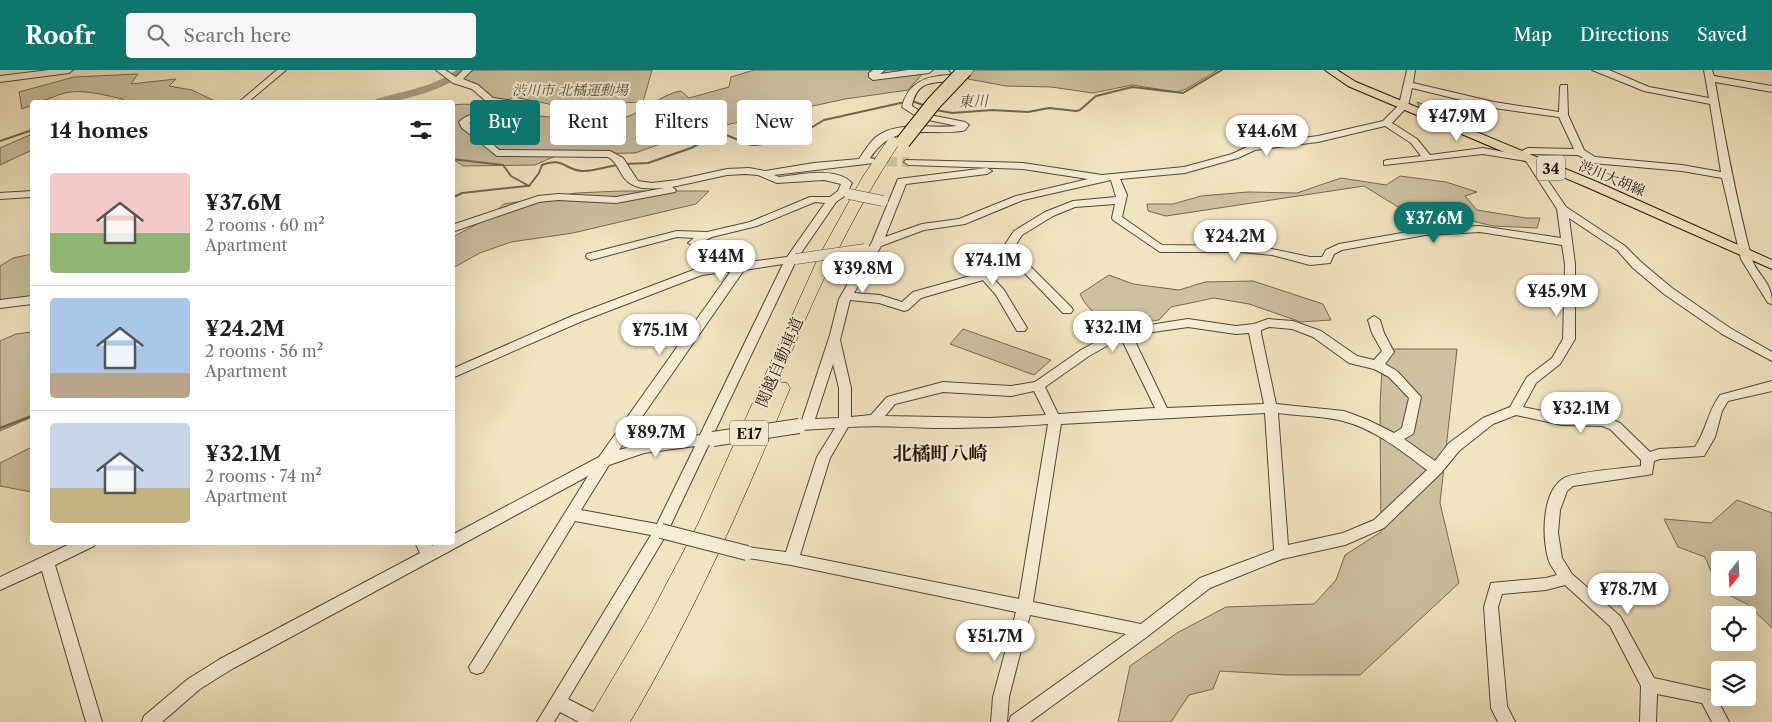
<!DOCTYPE html>
<meta charset="utf-8">
<style>
:root{--surface:#fff;--page:#f6f6f6;--text:#202124;--muted:#757577;--line:#e0e0e0;--accent:#0f766e}
body{margin:0;font-family:"Libre Caslon Text","Noto Serif JP",serif;background:var(--page);color:var(--text);height:100vh;display:flex;flex-direction:column;font-size:19px;white-space:nowrap}
*{box-sizing:border-box;margin:0}
p{font-size:16px;color:var(--muted)}
.icon{flex:none;width:28px;height:28px;fill:none;stroke:currentColor;stroke-width:2;stroke-linecap:round;stroke-linejoin:round}
.map{position:relative;flex:1;overflow:hidden}
.drawer{position:absolute;left:30px;top:30px;width:425px;height:445px;display:flex;flex-direction:column;background:var(--surface);border-radius:5px;box-shadow:0 5px 20px #0002}
.drawer>*{flex:none}
.banner{position:absolute;left:470px;top:30px;width:475px;height:45px;display:flex;gap:10px}
.needle{width:32px;rotate:198deg}
.controls{position:absolute;left:1711px;top:481px;display:grid;gap:10px}
.controls a{display:grid;place-items:center;width:45px;height:45px;border-radius:5px;background:var(--surface);box-shadow:0 5px 20px #0002;font-size:25px}
.price{position:absolute;translate:-50% -42px;padding:0 11px;border-radius:18px;background:#fff;color:#222;font-size:16px;line-height:32px;filter:drop-shadow(0 1px 2px #0008)}
.price::after{content:'';position:absolute;left:50%;top:30px;width:15px;height:11px;margin-left:-8px;background:inherit;clip-path:polygon(0 0,100% 0,50% 100%)}
.price.on{background:var(--accent);color:#fff}
ul{padding:0;list-style:none}
li{display:flex;align-items:center;gap:15px;height:125px;padding:0 20px}
li+li{border-top:1px solid var(--line)}
li span{display:grid;place-items:center;flex:none;width:140px;height:100px;border-radius:5px;color:#555}
li>.icon{margin-inline-start:auto}
span .icon{width:60px;height:60px;fill:#fffc;stroke-width:1}
li b{font-size:21px}
h2{display:flex;justify-content:space-between;align-items:center;height:60px;padding:0 20px;font-size:21px}
.pill{padding:0 18px;border-radius:5px;background:var(--surface);box-shadow:0 5px 20px #0002;font-size:18px;line-height:45px}
.pill.on{background:var(--accent);color:#fff}
header{display:flex;align-items:center;gap:30px;box-sizing:border-box;height:70px;padding:0 25px;background:var(--accent);color:#fff}
header strong{font-size:24px}
nav{display:flex;gap:28px;margin-inline-start:auto;font-size:18px}
.search{width:350px;height:45px;background:var(--page);display:flex;align-items:center;gap:12px;box-sizing:border-box;padding:0 18px;border-radius:5px;color:var(--muted);font-size:19px}
.map>svg:first-child{display:block}
.green{fill:#cdc1a1;stroke:#766a55;fill-rule:evenodd}
.lines{fill:none;stroke-linecap:round;stroke-linejoin:round}
.stream-far1{stroke:#716652;stroke-width:2}
.stream{stroke:#716652;stroke-width:2.5}
.canal{stroke:#a99d82;stroke-width:7}
.minor-tunnel{stroke:#d1c5a5;stroke-width:10;stroke-dasharray:10 5;stroke-linecap:butt}
.minor-casing{stroke:#534837;stroke-width:2}
.major-casing{stroke:#1e1409;stroke-width:2}
.highway-casing{stroke:#1e1409;stroke-width:1}
.minor{fill:#f6edd6;fill-rule:evenodd}
.major{fill:#f1e4c0;fill-rule:evenodd}
.highway{fill:#f1e4c0;fill-rule:evenodd}
.minor-bridge-far1-casing{stroke:#534837;stroke-width:11;stroke-linecap:butt}
.minor-bridge-casing{stroke:#534837;stroke-width:16;stroke-linecap:butt}
.highway-bridge-casing{stroke:#1e1409;stroke-width:16;stroke-linecap:butt}
.minor-bridge-far1{stroke:#f6edd6;stroke-width:10}
.minor-bridge{stroke:#f6edd6;stroke-width:14}
.highway-bridge{stroke:#f1e4c0;stroke-width:14}
.labels{text-anchor:middle;dominant-baseline:central;stroke-width:4;stroke-linejoin:round;paint-order:stroke}
.far-park-label{font-size:14px;font-style:italic;fill:#5b513e;stroke:#f6edd6}
.far-street-label{font-size:14px;fill:#1e1409;stroke:#f6edd6}
.far-water-label{font-size:15px;font-style:italic;fill:#5d523f;stroke:#f6edd6}
.shield{fill:#f6edd6;stroke:#5f5546;stroke-width:1}
.shield-label{font-size:15px;font-weight:bold;fill:#1e1409}
.street-label{font-size:16px;fill:#1e1409;stroke:#f6edd6}
.quarter-label{font-size:19px;font-weight:bold;fill:#1e1409;stroke:#f6edd6}
</style>
<header>
<strong>Roofr</strong>
<div class="search"><svg class="icon" aria-label="search" viewBox="0 0 24 24"><circle cx="10" cy="10" r="6"/><path d="M15 15l6 6"/></svg>Search here</div>
<nav><a>Map</a><a>Directions</a><a>Saved</a></nav>
</header>
<div class="map">
<svg width="1772" height="652" viewBox="0 0 1772 652">
<rect width="100%" height="100%" fill="#f1e4c0"/>
<filter id="stains"><feTurbulence type="fractalNoise" baseFrequency=".004" numOctaves="4"/><feColorMatrix values="0 0 0 0 .2 0 0 0 0 .09 0 0 0 0 .02 0 0 0 .5 -.17"/></filter>
<radialGradient id="worn" r=".72"><stop offset=".6" stop-color="#630" stop-opacity="0"/><stop offset="1" stop-color="#630" stop-opacity=".3"/></radialGradient>
<!-- green -->
<g class="green">
<path d="M470,0H652L643,32L619,33L571,42L555,40L549,34L514,27L503,32L492,29L460,11Z"/>
<path d="M754,0H926L908,20L845,29L694,62L635,83L560,84L535,95L463,96L453,89L452,35C475,32 495,38 516,42C548,48 580,51 612,50C637,49 657,25 681,21L689,28L729,17L731,7Z"/>
<path d="M974,0H1218L1186,19L1177,22L1132,15L1093,23L1051,17L1006,16L968,9Z"/>
<path d="M138,4L131,14L176,9L169,16L192,20L217,32H125L123,29C107,26 88,20 71,22C58,23 47,32 32,32V35L22,39L19,22L74,7Z"/>
<path d="M1451,30L1480,38L1478,61L1420,39L1417,32L1442,42Z"/>
<path d="M32,64V80L0,95V78Z"/>
<path d="M1400,106L1446,112L1477,122L1465,126L1477,140L1526,148H1540L1537,158L1493,156L1472,151L1437,155L1403,140L1364,116L1166,146L1148,141L1147,134H1173L1201,126L1248,122L1297,123L1341,108L1386,115Z"/>
<path d="M621,121H709L696,134L573,163L511,172L480,183L453,198V167L488,148L504,134L576,123Z"/>
<path d="M32,184V229L0,231V196L13,188Z"/>
<path d="M1109,205L1133,214L1179,220L1205,212L1253,211L1323,234L1331,250L1301,252L1249,234L1214,228L1171,237L1159,250C1128,254 1095,257 1080,224Z"/>
<path d="M963,259L1051,290L1034,305L950,274Z"/>
<path d="M32,262V347L0,361V271L16,264Z"/>
<path d="M1383,279H1457L1440,433L1459,513L1360,605H1287L1220,601L1213,619L1189,625L1171,652H1118L1130,596L1177,563L1226,537L1314,534L1336,510L1345,485L1381,462L1380,336Z"/>
<path d="M32,377V422L0,416V393Z"/>
<path d="M1737,430L1772,443V558L1747,534L1719,520L1705,487L1678,477L1664,449L1711,453ZM1720,490H1748V518H1720Z"/>
</g>
<g class="lines">
<!-- stream-far1 -->
<g class="stream-far1">
<path d="M912,31L926,36"/>
<path d="M936,40L952,43L992,40L1028,42L1049,38L1076,41L1080,40L1096,26L1132,17L1183,23L1222,0"/>
<path d="M0,71L32,60"/>
<path d="M452,89L503,95L511,106L529,116"/>
<path d="M624,94L648,93L691,78L721,63L751,75H757L794,68L824,50L905,32"/>
<path d="M529,116L539,103L542,95C562,86 566,101 583,101C595,101 607,96 619,95"/>
<path d="M452,128L462,123L527,116"/>
</g>
<!-- stream -->
<path class="stream" d="M0,358L32,346"/>
<!-- canal -->
<path class="canal" d="M378,32C407,24 438,20 462,0"/>
<!-- minor-tunnel -->
<path class="minor-tunnel" d="M872,91L909,92"/>
<!-- minor casing -->
<g class="minor-casing">
<g id="minor">
<path d="M49,0H73L69,3L0,12V6Z"/>
<path d="M277,0H286L248,32H239Z"/>
<path d="M436,0H445L456,7L463,0H472L463,9L478,15L493,28L526,33L536,40C517,66 492,39 469,53L499,80L610,81L623,88L638,111L652,113L677,110L727,99L749,98L765,101L814,93L859,89C864,82 869,73 876,67C898,50 932,59 957,56L919,48L902,37C908,12 926,6 950,5L952,3L949,0H959L962,3C946,21 919,0 912,36L925,44L965,52L969,55L965,60L962,61C924,66 895,51 870,88L874,89V93L774,105L779,107C800,105 836,96 852,113L846,125L836,132L799,186L801,189L800,192L795,193L713,365L717,369L716,373L709,374L666,465L568,629L601,646L603,652H579L560,642L554,652H537L651,465L575,451L483,602L477,604L471,602L469,597L588,406L232,599L200,619L162,652H142L144,646L188,609L220,589L420,483L415,472H430L432,476L439,472H452V465L599,387L731,201L702,205L580,252L452,308V299L572,246L696,199L787,187L825,133L815,132L757,156L712,167L693,176L688,173L694,168L677,167L591,190L587,188L586,186L587,184L677,161L707,162L750,152L810,127H830L838,121L841,114L824,110L777,113L758,105L745,104L727,105L672,117L676,120L675,122L616,133L558,130L539,132L452,162V155L538,126L558,124L616,127L664,118C646,119 630,120 621,103C617,96 615,91 608,87L497,86L462,58L459,52C475,36 499,47 518,46L526,41L518,37L487,32L472,19L453,13ZM783,194L700,365L656,370L619,380L744,200ZM695,376L657,454L581,440L609,395L644,383Z"/>
<path d="M873,0H885L880,4L908,0H933L929,3L873,10L869,7V3Z"/>
<path d="M1407,0H1415L1413,13L1494,32L1559,42L1560,17L1561,15H1567L1568,45L1584,80L1595,87L1682,95L1721,102L1710,34L1644,21L1592,0H1609L1649,17L1709,28L1704,0H1712L1714,6L1772,16V22L1715,12C1725,70 1736,128 1751,186C1756,206 1772,209 1772,234L1768,233L1741,189L1722,108L1682,101L1593,93L1578,85L1529,84L1526,86L1532,87L1566,137L1625,176L1641,192L1672,218L1730,258L1772,282V291L1722,264L1664,224L1633,198L1617,180L1569,148L1575,194V269L1560,294L1536,313L1523,337L1562,345L1608,348L1620,353L1650,382L1659,379L1695,377C1707,359 1707,343 1720,325L1772,311V321L1728,331L1722,341L1715,367L1704,386L1660,389L1654,391L1652,404L1647,405L1573,416L1567,421L1560,440L1558,463L1562,488L1572,504L1620,546L1654,608L1713,621L1729,652H1712L1702,633L1657,624L1656,652H1640L1641,616L1610,556L1565,515L1546,520L1502,524L1498,537L1507,636L1515,652H1498L1491,638L1484,537L1491,513L1546,508L1557,505C1554,499 1549,494 1548,488C1542,465 1542,421 1564,408C1574,402 1626,398 1641,396V390L1610,359L1602,356L1562,355L1516,345L1493,354L1459,381L1441,403L1384,458L1345,475L1282,489L1210,518L1148,566L1030,652H1009L1011,646L1126,564L1030,545L1009,627L1007,652H991L993,627L1016,542L791,495L742,487L740,483L742,479L747,477L786,482L817,387L835,358L801,360L796,358L795,355L796,352L802,350L830,265L839,229L872,172L898,109L987,98L992,101L987,104L906,114L885,167L922,154L959,149L1016,126L1088,109L1023,99L909,95L904,92L906,90L1023,93L1102,105L1184,97L1232,84L1253,74L1318,66L1383,51L1399,35ZM1412,18L1494,38L1559,47L1574,79L1528,78L1515,84L1483,78L1430,85L1417,69L1392,53L1408,36ZM1385,56L1411,73L1421,86L1387,90L1384,91V95L1483,84L1526,91L1557,139L1561,168L1480,156L1425,159L1339,174L1326,180L1322,187H1310L1272,179L1241,176L1162,175L1122,147L1127,125L1120,109L1185,103L1238,88L1255,80L1318,72ZM1111,110L1116,127L1073,131L1045,142L1014,161L1000,182L981,203L913,222L902,232L880,225L854,223L881,176L924,160L965,154L1023,130ZM1115,134L1112,148L1113,150L1160,182H1241L1272,185L1310,195L1330,193L1334,184L1342,180L1425,165L1480,162L1562,175L1565,194L1563,269L1552,288L1527,307L1510,337L1483,348L1449,373L1435,391L1404,369L1413,364L1414,361L1421,327L1397,301L1385,294L1394,282L1384,263L1380,250L1374,246L1368,250L1372,263L1382,281L1374,290L1357,286L1321,261L1293,251L1268,249L1254,254L1236,256L1188,249L1117,260L1081,280L1035,312L1011,316L943,312L887,327L871,345L851,347V318L840,270L850,230L879,233L904,241L908,240L921,228L983,210L996,225L1017,261H1025L1027,258L1004,220L991,206L1008,186L1063,243H1071L1073,240L1071,237L1013,179L1022,165L1053,146L1075,137ZM1188,257L1236,264L1249,263L1264,334L1167,338L1132,265ZM1269,257L1292,259L1313,267L1349,293L1374,299L1389,307L1409,328L1402,358L1394,363L1368,350L1344,341L1276,334L1261,263V260ZM1121,268L1155,338L1058,344L1045,317L1089,286ZM833,294L839,318V348L815,349ZM1034,321L1046,345L989,348L885,346L895,334L943,322L1011,326ZM1265,343L1274,480L1200,508L1141,554L1033,532L1061,354ZM1278,343C1299,346 1323,346 1343,351C1374,359 1402,381 1427,400L1374,450L1343,463L1288,475ZM1048,354L1019,529L800,485L830,388L848,357C877,355 904,357 933,358C971,358 1009,357 1048,354Z"/>
<path d="M32,121V127L0,129V123Z"/>
<path d="M32,226V234L0,238V230Z"/>
<path d="M74,472H96L94,476L55,495L102,652H86L42,501L0,520V507Z"/>
</g>
</g>
<!-- major casing -->
<g class="major-casing">
<path id="major" d="M1325,0H1337L1356,12L1597,112L1772,190V199L1589,118L1348,16Z"/>
</g>
<!-- highway casing -->
<g class="highway-casing">
<path id="highway" d="M894,67L901,71C850,147 813,228 779,312L787,313L790,318C743,433 693,545 630,652H587L648,549L698,454L819,186L862,108L889,68Z"/>
</g>
<!-- minor -->
<use href="#minor" class="minor"/>
<!-- major -->
<use href="#major" class="major"/>
<!-- highway -->
<use href="#highway" class="highway"/>
<!-- minor-bridge-far1 casing -->
<g class="minor-bridge-far1-casing">
<g id="minor-bridge-far1">
<path d="M849,124L883,131"/>
<path d="M796,189L865,179"/>
</g>
</g>
<!-- minor-bridge casing -->
<g class="minor-bridge-casing">
<g id="minor-bridge">
<path d="M713,369L799,356"/>
<path d="M661,461L747,483"/>
</g>
</g>
<!-- highway-bridge casing -->
<g class="highway-bridge-casing">
<path id="highway-bridge" d="M903,72L933,34L965,0"/>
</g>
<!-- minor-bridge-far1 -->
<use href="#minor-bridge-far1" class="minor-bridge-far1"/>
<!-- minor-bridge -->
<use href="#minor-bridge" class="minor-bridge"/>
<!-- highway-bridge -->
<use href="#highway-bridge" class="highway-bridge"/>
</g>
<g class="labels">
<!-- far-park labels -->
<g class="far-park-label">
<text x="570" y="20">渋川市 北橘運動場</text>
</g>
<!-- far-street labels -->
<g class="far-street-label">
<text transform="translate(1612 108) rotate(23)">渋川大胡線</text>
</g>
<!-- far-water labels -->
<g class="far-water-label">
<text transform="translate(973 31) rotate(-2)">東川</text>
</g>
<!-- shield labels -->
<g class="shield">
<rect x="1537" y="85.5" width="28" height="25" rx="4"/>
<rect x="730" y="350.5" width="38" height="25" rx="4"/>
</g>
<g class="shield-label">
<text x="1551" y="98">34</text>
<text x="749" y="363">E17</text>
</g>
<!-- street labels -->
<g class="street-label">
<text transform="translate(779 292) rotate(-67)">関越自動車道</text>
</g>
<!-- quarter labels -->
<g class="quarter-label">
<text x="940" y="383">北橘町八崎</text>
</g>
</g>
<rect width="100%" height="100%" filter="url(#stains)"/>
<rect width="100%" height="100%" fill="url(#worn)"/>
</svg>
<div class="controls">
<a><svg class="needle" viewBox="-14 -14 28 28"><path d="M0-13l5 13h-10z" fill="#e53935"/><path d="M0 13l5-13h-10z" fill="#757577"/></svg></a>
<a><svg class="icon" aria-label="locate" viewBox="0 0 24 24"><circle cx="12" cy="12" r="6"/><path d="M12 2v4M12 18v4M2 12h4M18 12h4"/></svg></a>
<a><svg class="icon" aria-label="layers" viewBox="0 0 24 24"><path d="M12 4l9 5-9 5-9-5zM3 14l9 5 9-5"/></svg></a>
</div>
<b class="price" style="left:1457px;top:72px">¥47.9M</b>
<b class="price" style="left:1267px;top:87px">¥44.6M</b>
<b class="price on" style="left:1434px;top:174px">¥37.6M</b>
<b class="price" style="left:1235px;top:192px">¥24.2M</b>
<b class="price" style="left:721px;top:212px">¥44M</b>
<b class="price" style="left:993px;top:216px">¥74.1M</b>
<b class="price" style="left:863px;top:224px">¥39.8M</b>
<b class="price" style="left:1557px;top:247px">¥45.9M</b>
<b class="price" style="left:1113px;top:283px">¥32.1M</b>
<b class="price" style="left:660px;top:286px">¥75.1M</b>
<b class="price" style="left:1581px;top:364px">¥32.1M</b>
<b class="price" style="left:656px;top:388px">¥89.7M</b>
<b class="price" style="left:1628px;top:545px">¥78.7M</b>
<b class="price" style="left:995px;top:592px">¥51.7M</b>
<div class="banner">
<a class="pill on">Buy</a>
<a class="pill">Rent</a>
<a class="pill">Filters</a>
<a class="pill">New</a>
</div>
<section class="drawer">
<h2>14 homes<svg class="icon" aria-label="filters" viewBox="0 0 24 24"><path d="M4 7h16M4 17h16"/><circle cx="9" cy="7" r="2"/><circle cx="15" cy="17" r="2"/></svg></h2>
<ul>
<li><span style="background:linear-gradient(#f6c9c9 60%,#8fb573 0)"><svg class="icon" aria-label="home" viewBox="0 0 24 24"><path d="M3 11l9-7 9 7M6 9v11h12V9"/></svg></span><div><b>¥37.6M</b><p>2 rooms · 60 m²</p><p>Apartment</p></div></li>
<li><span style="background:linear-gradient(#a9c7e8 75%,#b9a48a 0)"><svg class="icon" aria-label="home" viewBox="0 0 24 24"><path d="M3 11l9-7 9 7M6 9v11h12V9"/></svg></span><div><b>¥24.2M</b><p>2 rooms · 56 m²</p><p>Apartment</p></div></li>
<li><span style="background:linear-gradient(#c9d6e8 65%,#c2b280 0)"><svg class="icon" aria-label="home" viewBox="0 0 24 24"><path d="M3 11l9-7 9 7M6 9v11h12V9"/></svg></span><div><b>¥32.1M</b><p>2 rooms · 74 m²</p><p>Apartment</p></div></li>
</ul>
</section>
</div>
